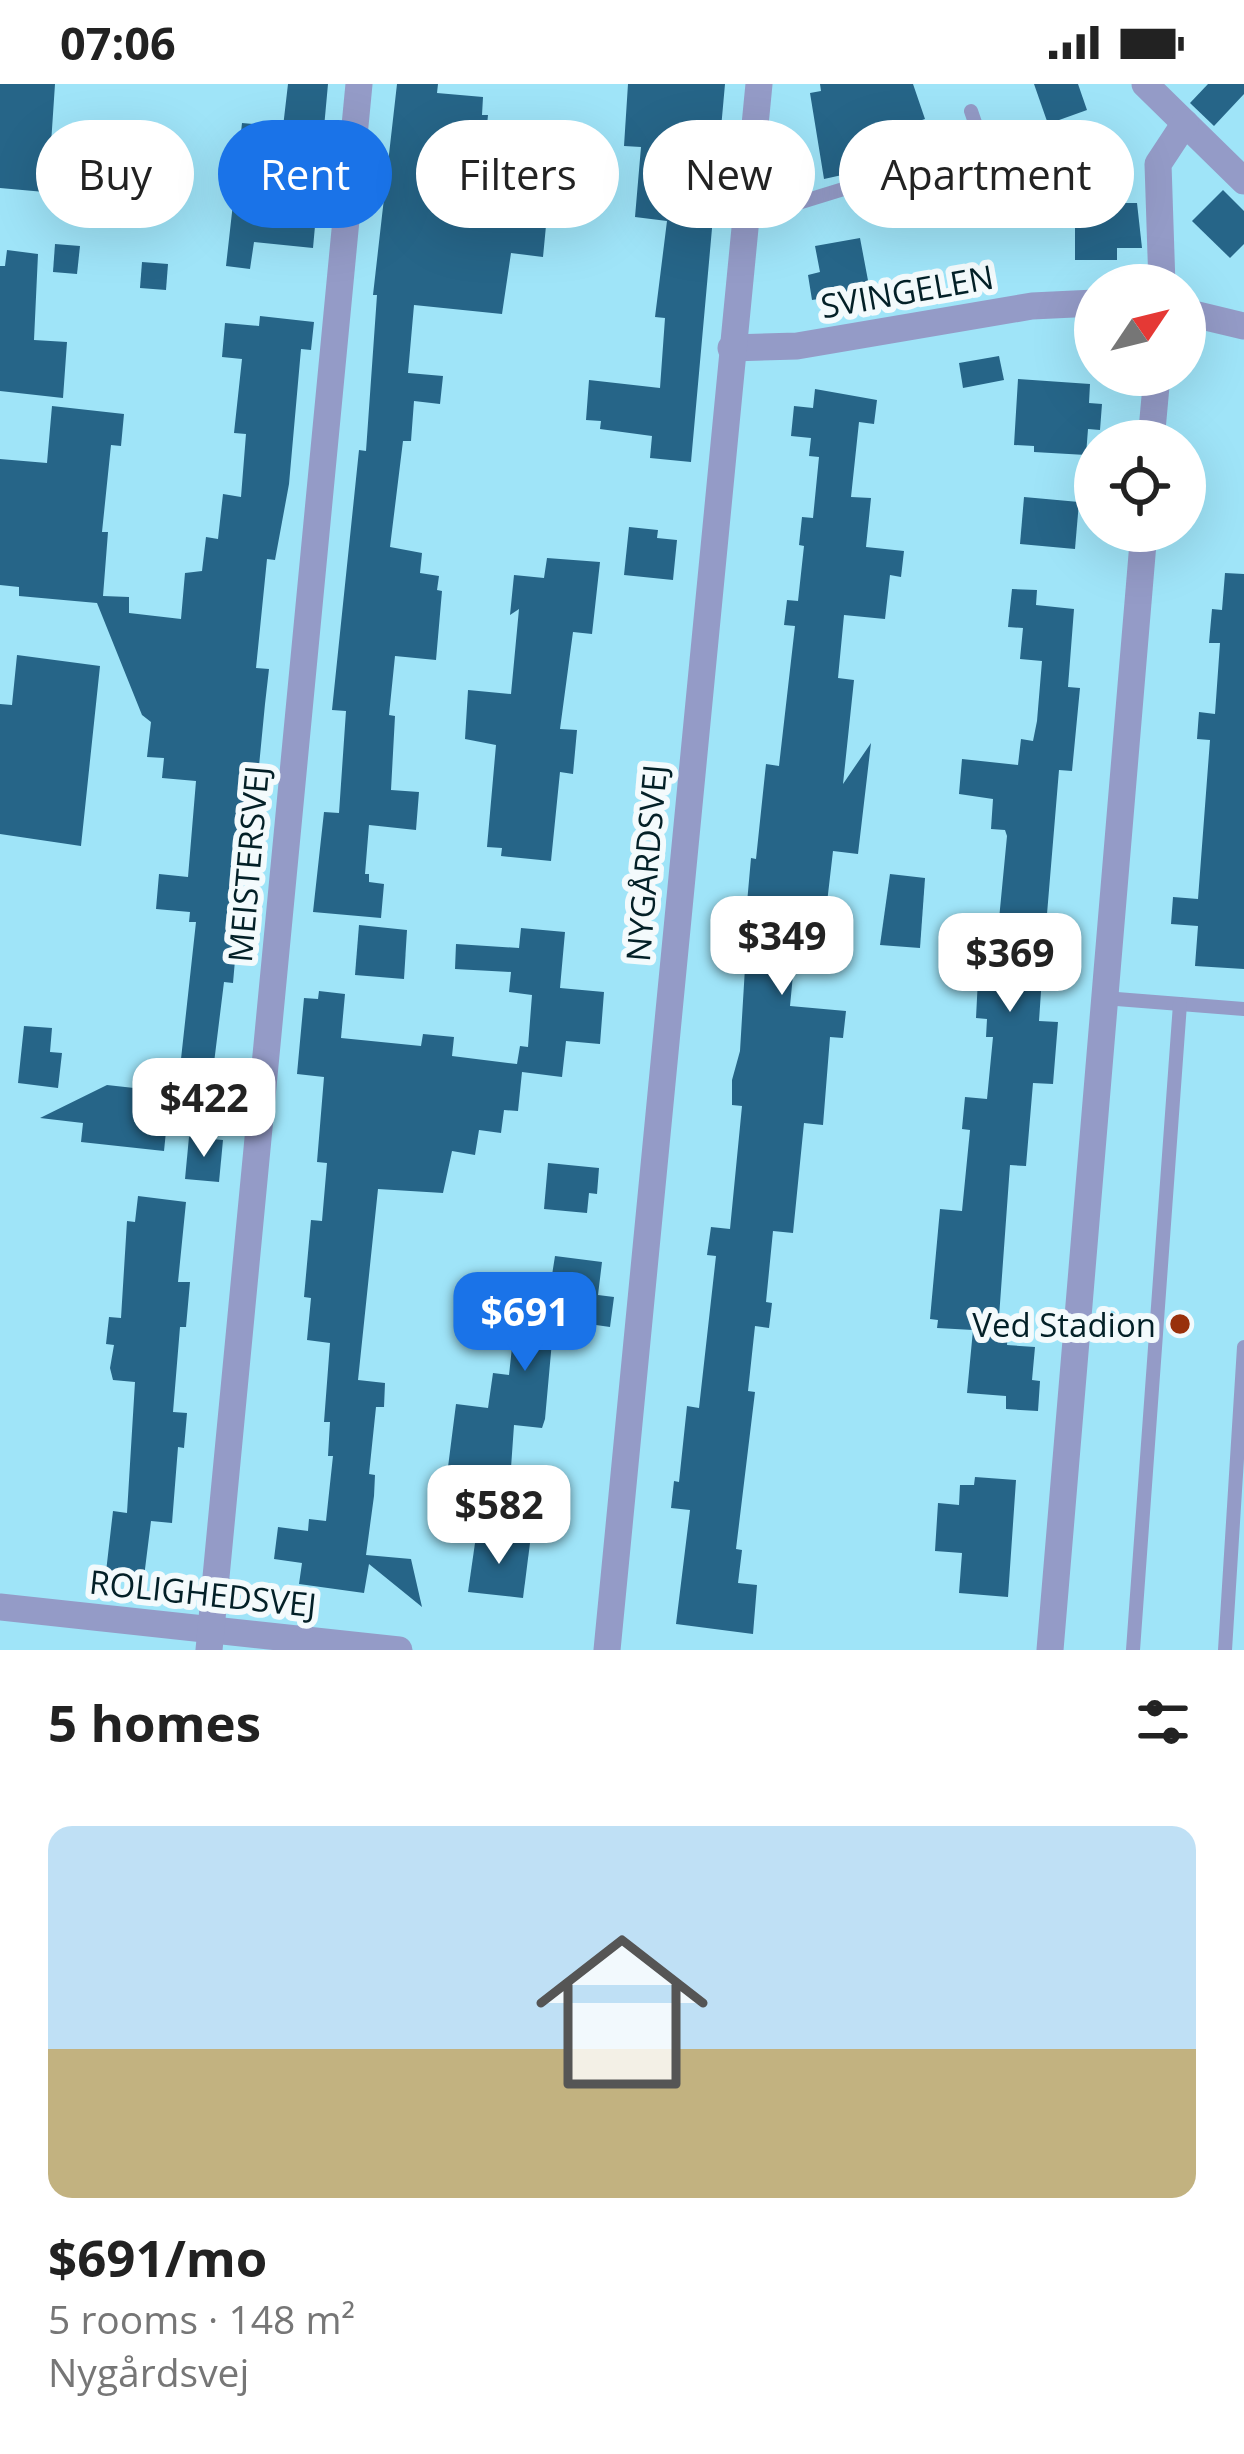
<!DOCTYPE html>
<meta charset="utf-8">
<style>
:root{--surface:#fff;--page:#f6f6f6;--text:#222;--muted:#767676;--line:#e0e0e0;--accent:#1a73e8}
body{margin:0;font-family:"Open Sans",sans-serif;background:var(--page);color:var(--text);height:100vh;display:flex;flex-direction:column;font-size:45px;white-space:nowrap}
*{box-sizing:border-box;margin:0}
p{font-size:39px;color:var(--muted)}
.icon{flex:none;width:66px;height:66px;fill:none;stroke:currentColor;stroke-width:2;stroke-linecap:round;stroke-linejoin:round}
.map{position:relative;height:1566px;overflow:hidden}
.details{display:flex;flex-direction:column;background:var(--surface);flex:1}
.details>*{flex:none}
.hud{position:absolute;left:36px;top:36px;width:1173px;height:108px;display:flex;gap:24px}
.needle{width:78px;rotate:55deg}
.fabs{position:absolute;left:1074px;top:180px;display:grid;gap:24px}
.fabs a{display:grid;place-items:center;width:132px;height:132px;border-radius:50%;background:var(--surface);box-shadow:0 12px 48px #0002;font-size:60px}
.price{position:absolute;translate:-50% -102px;padding:0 27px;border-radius:24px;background:#fff;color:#222;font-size:39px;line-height:78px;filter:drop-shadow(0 3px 6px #0008)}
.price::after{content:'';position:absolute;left:50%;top:72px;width:36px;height:27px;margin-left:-18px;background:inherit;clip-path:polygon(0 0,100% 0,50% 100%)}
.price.active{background:var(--accent);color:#fff}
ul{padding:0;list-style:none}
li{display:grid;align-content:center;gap:24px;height:636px;padding:0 48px}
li+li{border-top:3px solid var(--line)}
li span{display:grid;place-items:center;height:372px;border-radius:24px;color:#555}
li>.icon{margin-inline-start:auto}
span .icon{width:216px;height:216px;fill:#fffc;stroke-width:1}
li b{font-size:51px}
h2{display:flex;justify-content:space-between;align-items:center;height:144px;padding:0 48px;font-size:51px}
.tag{padding:0 42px;border-radius:54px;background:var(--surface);box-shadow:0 12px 48px #0002;font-size:42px;line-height:108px}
.tag.active{background:var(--accent);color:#fff}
.status{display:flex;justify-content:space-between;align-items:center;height:84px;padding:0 60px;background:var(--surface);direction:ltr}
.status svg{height:33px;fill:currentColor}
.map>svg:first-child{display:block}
.building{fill:#266588}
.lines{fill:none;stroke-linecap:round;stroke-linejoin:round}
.lane{stroke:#949bc7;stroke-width:14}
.street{stroke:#949bc7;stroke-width:27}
.poi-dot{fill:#98310c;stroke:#f3fafc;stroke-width:4.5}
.labels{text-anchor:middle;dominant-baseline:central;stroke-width:12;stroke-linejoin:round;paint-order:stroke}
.street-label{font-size:33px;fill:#032027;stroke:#f3fafc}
.poi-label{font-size:33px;fill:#032027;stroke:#f3fafc;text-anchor:end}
</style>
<div class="status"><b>07:06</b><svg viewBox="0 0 49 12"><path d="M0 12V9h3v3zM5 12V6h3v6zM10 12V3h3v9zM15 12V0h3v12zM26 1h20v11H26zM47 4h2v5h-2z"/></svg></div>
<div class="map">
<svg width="1244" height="1566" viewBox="0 0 1244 1566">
<rect width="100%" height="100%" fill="#9fe4f8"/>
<!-- building -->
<g class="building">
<path d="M0,0H55L51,60L94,63L89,112L0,104Z"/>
<path d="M288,0H328L313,164L254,158L250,185L226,182L242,39L283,43Z"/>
<path d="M397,0H438L437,9L483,13L482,31H488L482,93L550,100L543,173L511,169L502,230L414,221L408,289L443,292L440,320L414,317L411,357H403L390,463L422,469L420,489L439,492L437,506L442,507L436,576L395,572L389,631L395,632L391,706L419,708L416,746L369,741L365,790H369V798L384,800L381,834L313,828L324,728L339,729L346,627L332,626L359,366L366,367L377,211H373Z"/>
<path d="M628,0H725L691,378L650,374L652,352L600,345L601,337L586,336L589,296L660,304L665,234L655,233L667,137L635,133L641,63L624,62Z"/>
<path d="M820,0H913L925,35L869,54L874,84L824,95L810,9L821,7Z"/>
<path d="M1034,0H1078L1087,26L1048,40Z"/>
<path d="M1208,0H1244V10L1214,42L1190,19Z"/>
<path d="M1029,74L1034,115L999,120L994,78Z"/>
<path d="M1223,106L1244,127V160L1230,174L1192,137Z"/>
<path d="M1075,119H1137L1142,164H1117V176H1075Z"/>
<path d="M860,154L870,207L812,216L808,191L820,188L815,162Z"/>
<path d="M55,160L80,162L77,190L53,188Z"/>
<path d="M7,166L38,170L34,256L67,258L63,314L0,307V182H5Z"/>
<path d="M142,178L168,180L166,206L140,204Z"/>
<path d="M260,232L314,238L311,266L301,265L289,400L275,476L267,475L256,584L269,585L265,620L259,682L252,681L233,899L224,898L214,979L181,975L196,838H189L190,828L156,825L159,790L188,793L196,697L162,694L164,674L147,673L151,638L142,631L97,519L19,512V503L0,501V375L47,379L52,322L124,330L121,362L111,361L102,448H108L103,512L129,513V529L181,535L185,489L202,487L206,453L218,455L223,410L241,413L246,350L234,349L242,275L222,273L225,239L259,242Z"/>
<path d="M999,272L1004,296L963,304L959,279Z"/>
<path d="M1018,295L1090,300L1089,319L1102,320L1100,346L1088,345L1086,371L1034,368V362L1014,361Z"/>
<path d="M815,305L877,316L874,340L859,338L851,413L871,414L866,463L904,467L901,493L890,491L885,535L844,531L838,594L854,596L843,700L871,659L858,770L833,767L822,862L815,861L814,871L795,870L790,922L846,927L843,954L830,953L823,1041L804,1039L793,1149L773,1147L766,1218L772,1219L769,1244L755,1242L748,1307L755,1308L736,1465L742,1466L738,1499L757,1501L753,1550L676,1540L690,1426L671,1424L674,1397L679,1398L687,1322L699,1324L716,1172L707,1171L711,1143L730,1145L742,1022L732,1021V996L740,967L746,867H752L756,821L747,819L751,774L756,775L766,680L779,682L795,542L784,541L787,516L798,517L804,462L799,461L802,433L813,434L819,373L809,372L811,354L791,352L794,322L813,324Z"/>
<path d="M1024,413L1079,418L1075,465L1020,460Z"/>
<path d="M629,443L658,446L657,454L677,456L673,496L624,491Z"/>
<path d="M547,474L600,478L592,550L573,548L560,645L577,646L573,690L560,688L551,777L501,772L502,764L487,763L496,661L465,655L468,606L511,610L519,525L510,531L514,491L544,494Z"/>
<path d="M1225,489L1244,490V885L1195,882L1198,842L1171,840L1173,813L1198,815L1210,656L1197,655L1199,628L1215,630L1220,559H1209L1212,525L1222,526Z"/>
<path d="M1012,505L1037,506L1036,521L1074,525L1068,603L1080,604L1072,687L1059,686L1043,878L1039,937L1058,938L1053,1000L1033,999L1026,1082L1010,1081L998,1247L1008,1248L1007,1261L1035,1263L1032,1296L1040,1297L1038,1327L1006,1325V1312L967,1309L973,1246L937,1244L938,1236L930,1235L940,1125L962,1127L970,1046L962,1045L965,1013L987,1015L993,953H986L987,935L976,934L979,875L995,877L1007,752L1005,746L991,745L993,715L959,710L962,675L1018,681L1021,655L1033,657L1037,637L1042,577L1020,575L1023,544L1008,543Z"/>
<path d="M17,571L100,582L81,762L0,750V620L12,621Z"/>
<path d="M890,790L925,794L920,864L880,861Z"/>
<path d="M359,841L407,846L404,895L355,891Z"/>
<path d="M521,844L565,848L560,904L604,908L600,960L566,957L562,993L522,988L518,1027L504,1026L501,1049L479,1046L475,1071L452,1067L443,1109L378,1105L358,1296L385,1299L384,1323H376L369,1390L375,1391L374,1412L366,1471L411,1475L422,1523L369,1480L364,1509L299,1500L302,1479L274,1475L278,1443L308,1447L309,1435L326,1437L333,1372H328L330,1338H324L330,1259L307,1256L311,1214L304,1213L311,1136L322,1137L327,1079L317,1078L324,993L297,990L304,914L318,915L319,907L345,910L341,954L421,962L423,950L454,953L452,972L517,980L520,962L528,963L532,911L509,908L511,888L455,885L456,860L519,864Z"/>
<path d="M24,942L52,944L50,968L62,969L58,1004L18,999Z"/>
<path d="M107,1001L170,1008L164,1067L81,1058L83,1039L40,1034Z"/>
<path d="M189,1053L223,1056L219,1098L185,1095Z"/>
<path d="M548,1079L599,1084L597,1110L589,1109L587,1129L544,1125Z"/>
<path d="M138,1112L186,1118L178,1198H190L186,1243H180L173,1328L187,1329L184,1364L178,1363L172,1439L151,1437L144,1493L106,1488L113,1427L127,1429L135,1298L113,1296L110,1284L114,1261L106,1260L109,1233L121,1234L127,1137L135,1138Z"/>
<path d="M555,1172L602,1178L598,1211L614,1213L610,1243L554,1235L545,1335L542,1344L514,1341L510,1398L447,1391L456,1320L488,1324L493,1289L509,1291L516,1226L546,1229Z"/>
<path d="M523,1393L563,1397L558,1441L518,1436Z"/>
<path d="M975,1393L1016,1396L1008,1513L959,1509L962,1469L935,1467L938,1419L959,1421L960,1401H974Z"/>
<path d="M476,1452L530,1459L523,1514L468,1508Z"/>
</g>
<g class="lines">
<!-- lane -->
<g class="lane">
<path d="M746,135L983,62L971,27"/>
<path d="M1104,914L1244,925"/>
<path d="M1133,1566L1180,920"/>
<path d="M1225,1566L1244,1263"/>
</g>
<!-- street -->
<g class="street">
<path d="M1145,0L1244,97"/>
<path d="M1162,201L1158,80L1185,39"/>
<path d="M1185,228L1244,242"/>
<path d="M731,264L797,262L1032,222L1095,219"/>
<path d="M1151,357L1157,291"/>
<path d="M0,1523L399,1566"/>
<path d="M209,1566L359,0"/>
<path d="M607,1566L759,0"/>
<path d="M1050,1566L1144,447"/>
</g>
</g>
<!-- markers -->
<circle class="poi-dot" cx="1180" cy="1240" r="12"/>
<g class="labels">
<!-- street labels -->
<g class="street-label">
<text transform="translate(907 207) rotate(-10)">SVINGELEN</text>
<text transform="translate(646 779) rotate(-85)">NYGÅRDSVEJ</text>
<text transform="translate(248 780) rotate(-85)">MEISTERSVEJ</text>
<text transform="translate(203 1509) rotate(6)">ROLIGHEDSVEJ</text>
</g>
<!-- poi labels -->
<g class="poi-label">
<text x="1156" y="1240">Ved Stadion</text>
</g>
</g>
</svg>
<div class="fabs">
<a><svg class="needle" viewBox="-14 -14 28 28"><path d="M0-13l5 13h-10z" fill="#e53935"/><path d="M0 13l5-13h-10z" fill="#767676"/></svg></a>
<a><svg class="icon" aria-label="locate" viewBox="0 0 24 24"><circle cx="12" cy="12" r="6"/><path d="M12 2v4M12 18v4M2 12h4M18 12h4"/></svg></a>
</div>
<b class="price" style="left:782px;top:914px">$349</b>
<b class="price" style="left:1010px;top:931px">$369</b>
<b class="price" style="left:204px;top:1076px">$422</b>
<b class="price active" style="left:525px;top:1290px">$691</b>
<b class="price" style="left:499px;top:1483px">$582</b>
<div class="hud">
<a class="tag">Buy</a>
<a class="tag active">Rent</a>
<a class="tag">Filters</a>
<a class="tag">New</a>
<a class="tag">Apartment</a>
</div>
</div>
<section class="details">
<h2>5 homes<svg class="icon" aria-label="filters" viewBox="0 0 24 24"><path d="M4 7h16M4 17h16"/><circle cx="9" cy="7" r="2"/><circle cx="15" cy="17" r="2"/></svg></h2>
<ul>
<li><span style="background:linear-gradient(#bfe0f5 60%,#c2b280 0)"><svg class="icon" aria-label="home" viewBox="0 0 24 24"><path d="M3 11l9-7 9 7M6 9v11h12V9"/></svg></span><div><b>$691/mo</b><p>5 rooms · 148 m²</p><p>Nygårdsvej</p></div></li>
</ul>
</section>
